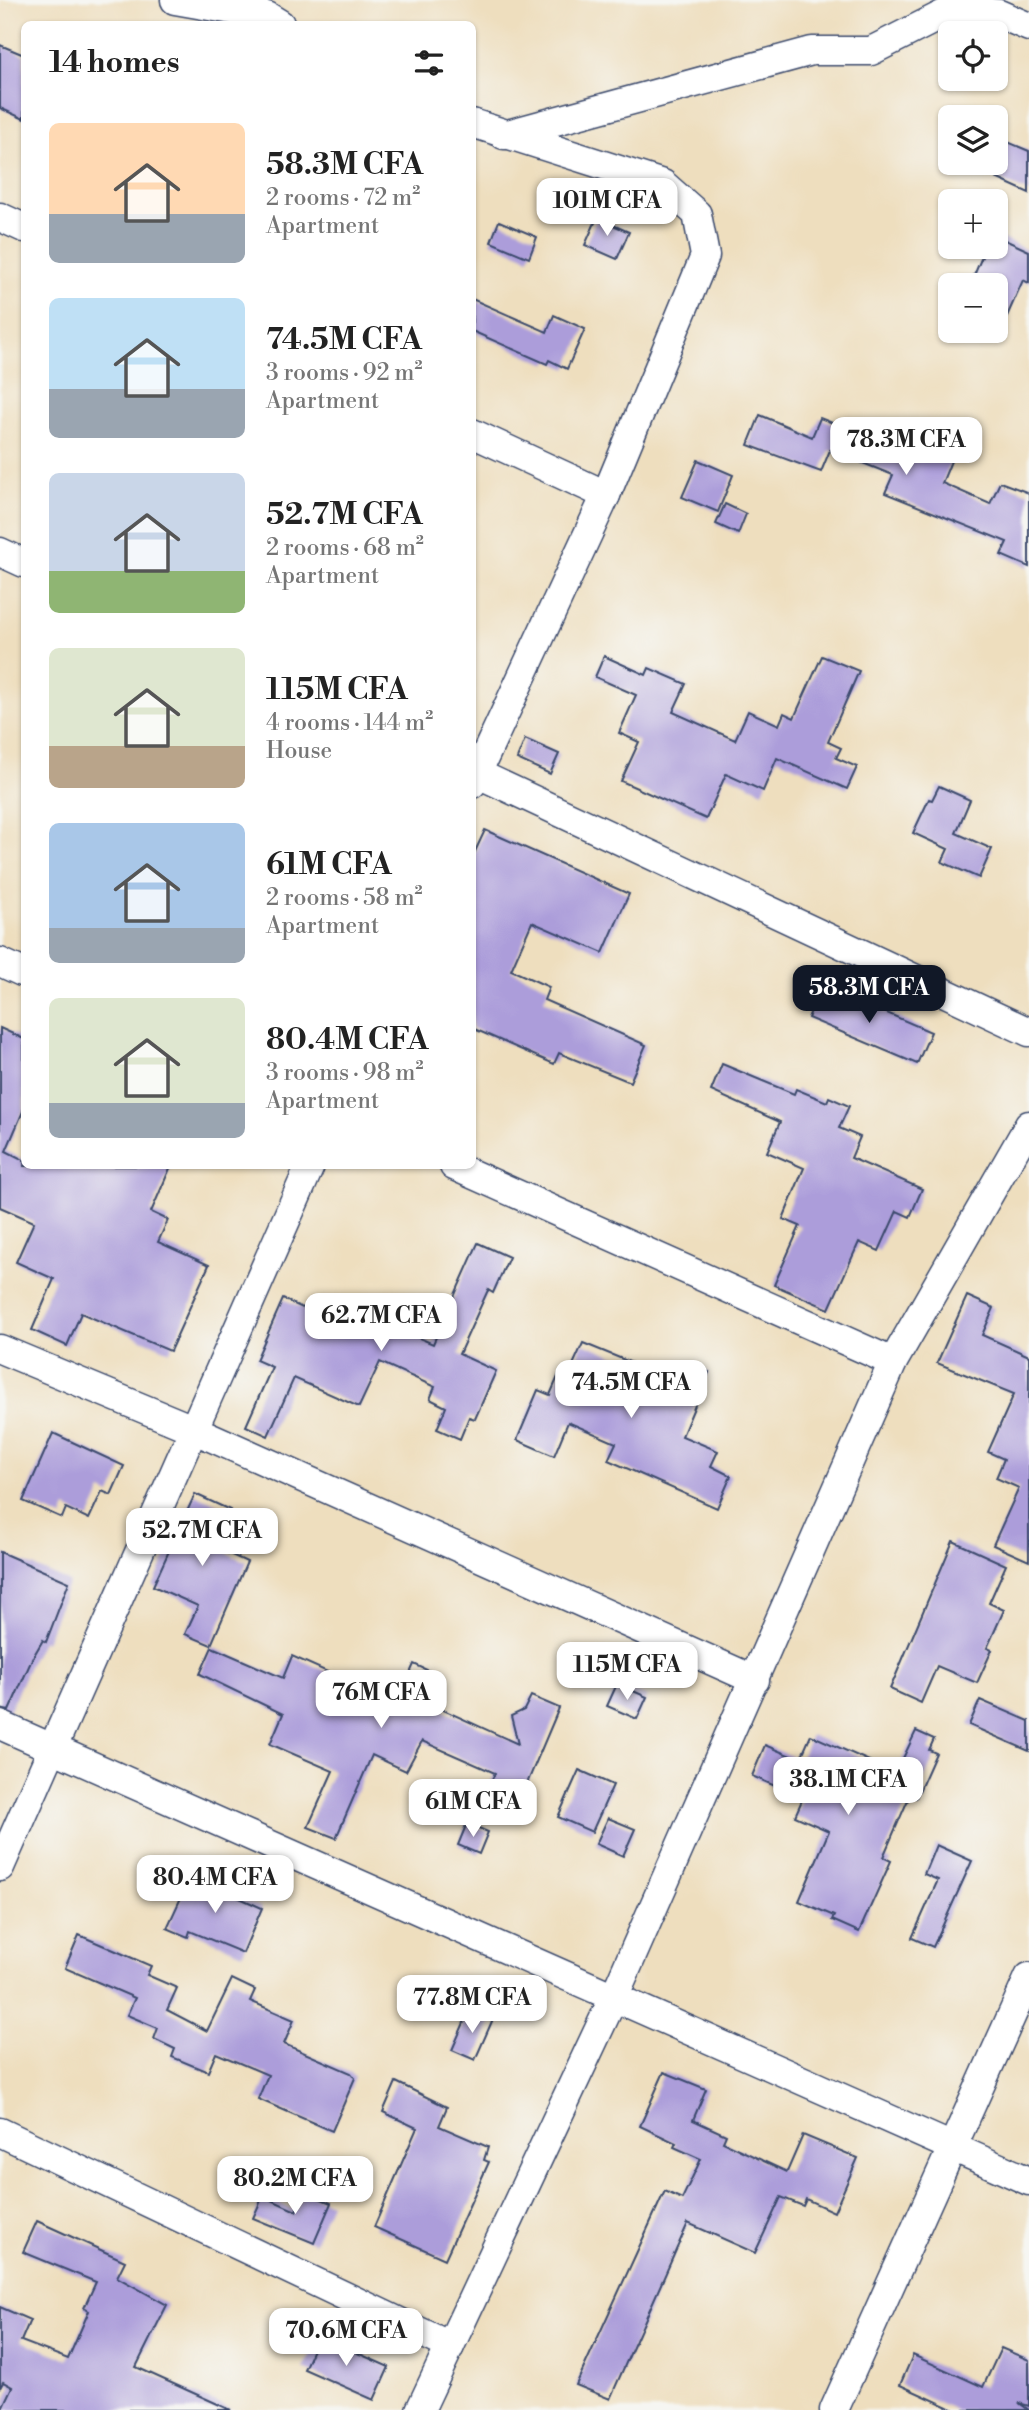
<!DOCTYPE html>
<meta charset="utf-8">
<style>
:root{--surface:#fff;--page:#f6f6f6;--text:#222;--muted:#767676;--accent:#111827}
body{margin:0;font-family:"Libre Bodoni",serif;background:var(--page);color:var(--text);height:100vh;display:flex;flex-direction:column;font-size:26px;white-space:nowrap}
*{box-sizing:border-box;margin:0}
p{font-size:23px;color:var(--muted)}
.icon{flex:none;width:38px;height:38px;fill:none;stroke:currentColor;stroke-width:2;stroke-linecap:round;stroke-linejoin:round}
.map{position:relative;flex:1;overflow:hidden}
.drawer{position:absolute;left:21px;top:21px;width:455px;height:1148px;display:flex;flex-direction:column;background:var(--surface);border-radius:10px;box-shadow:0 2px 5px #0004}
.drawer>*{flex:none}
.buttons{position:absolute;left:938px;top:21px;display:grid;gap:14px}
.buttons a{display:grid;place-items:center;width:70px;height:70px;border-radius:10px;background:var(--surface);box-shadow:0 2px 5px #0004;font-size:35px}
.price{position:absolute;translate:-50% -60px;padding:0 16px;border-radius:14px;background:#fff;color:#222;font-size:23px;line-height:46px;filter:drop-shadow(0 2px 4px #0008)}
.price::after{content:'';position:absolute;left:50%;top:42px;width:21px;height:16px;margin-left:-10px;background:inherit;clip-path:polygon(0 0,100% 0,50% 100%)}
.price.on{background:var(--accent);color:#fff}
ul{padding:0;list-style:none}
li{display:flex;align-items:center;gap:21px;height:175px;padding:0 28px}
li span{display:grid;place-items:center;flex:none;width:196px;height:140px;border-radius:10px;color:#555}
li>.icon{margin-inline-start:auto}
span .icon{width:84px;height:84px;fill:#fffc;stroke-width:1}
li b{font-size:30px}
h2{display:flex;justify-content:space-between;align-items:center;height:84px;padding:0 28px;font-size:30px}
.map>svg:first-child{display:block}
.building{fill:#ac9dda}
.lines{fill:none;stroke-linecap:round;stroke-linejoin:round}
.minor-casing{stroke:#3b496c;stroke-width:31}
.minor{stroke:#fff;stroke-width:28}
</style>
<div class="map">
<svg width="1029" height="2410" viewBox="0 0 1029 2410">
<rect width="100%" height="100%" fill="#f6f6f2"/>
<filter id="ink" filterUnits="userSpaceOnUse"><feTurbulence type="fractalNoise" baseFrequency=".0143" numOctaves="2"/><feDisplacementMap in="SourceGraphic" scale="14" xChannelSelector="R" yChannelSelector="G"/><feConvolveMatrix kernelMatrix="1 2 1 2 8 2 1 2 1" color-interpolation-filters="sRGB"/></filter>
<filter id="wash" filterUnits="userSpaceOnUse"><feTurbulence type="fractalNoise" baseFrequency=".00686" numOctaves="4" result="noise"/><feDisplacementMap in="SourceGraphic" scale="28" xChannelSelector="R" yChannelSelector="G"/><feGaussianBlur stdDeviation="1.57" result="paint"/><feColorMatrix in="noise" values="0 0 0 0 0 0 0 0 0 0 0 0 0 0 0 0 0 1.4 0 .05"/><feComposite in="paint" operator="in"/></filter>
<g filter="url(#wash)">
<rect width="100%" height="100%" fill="#eedebe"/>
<g id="blocks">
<!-- building -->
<g class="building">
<path d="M0,45L24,55V119L0,108Z"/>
<path d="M996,137L1029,151V193L996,178Z"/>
<path d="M597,218L629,232L617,259L585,245Z"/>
<path d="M499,221L537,237L529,258L491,242Z"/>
<path d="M996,236L1029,251V283L1023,280L996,341V285H970L986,247H996Z"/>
<path d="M472,299L547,332L554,315L585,329L567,369L549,360L547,364L472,331Z"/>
<path d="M760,415L812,437L820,418L863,435L867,425L951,461L942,483L990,504L1000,482L1029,493V567L1001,555L1007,542L885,493L893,475L830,450L821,472L748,445Z"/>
<path d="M698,460L733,475L718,512L682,497Z"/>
<path d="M725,504L746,514L738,534L716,524Z"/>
<path d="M604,656L646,675L649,668L686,684L673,712L735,740L748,711L779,725L784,713L794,718L822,656L859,671L828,742L841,748L836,758L857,767L847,789L777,758L763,791L726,774L706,819L621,781L639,742L619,733L636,695L595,677Z"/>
<path d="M525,739L559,754L550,774L517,759Z"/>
<path d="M939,786L970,800L956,833L992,849L979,878L942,862L948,849L913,833L929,799L932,800Z"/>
<path d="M485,830L629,894L603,953L532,922L511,970L549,987L544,1000L646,1045L630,1082L559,1053L554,1064L472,1028V858Z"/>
<path d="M822,985L931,1032L917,1064L808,1018Z"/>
<path d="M0,1028L24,1039V1109L6,1151L24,1160V1166H171L151,1212L168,1220L158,1242L209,1265L170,1351L81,1313L67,1346L32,1330L54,1279L16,1262L34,1222L0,1207Z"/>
<path d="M722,1064L794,1094L796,1089L827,1102L829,1097L849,1106L839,1128L860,1137L851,1158L922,1189L910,1217L897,1211L879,1251L859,1242L829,1309L774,1285L800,1226L783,1219L804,1168L767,1152L780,1122L711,1091Z"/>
<path d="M478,1243L509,1257L493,1293L488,1290L459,1354L496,1371L475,1419L469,1417L460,1439L437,1429L446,1407L430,1399L435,1387L380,1362L359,1407L294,1378L268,1436L246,1426L272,1367L256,1360L283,1299L351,1330L359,1312L433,1344Z"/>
<path d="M967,1296L994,1308L982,1335L1029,1356V1561L993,1545L1019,1488L996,1478L1004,1459L988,1452L1014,1394L937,1363Z"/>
<path d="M583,1343L671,1379L679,1360L709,1372L682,1436L718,1451L711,1466L731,1476L717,1508L608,1460L616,1443L568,1422L554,1456L517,1440L538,1390L550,1395L560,1372L568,1376Z"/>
<path d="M53,1433L124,1466L111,1495L102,1491L89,1519L66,1508L62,1518L23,1501Z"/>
<path d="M195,1494L230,1510L214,1547L247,1562L211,1645L185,1634L198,1606L153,1586Z"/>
<path d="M953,1541L1006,1565L989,1603L1004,1610L987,1648L992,1650L977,1683L937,1666L921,1703L890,1689Z"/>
<path d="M0,1552L69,1582L46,1642L43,1640L33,1657L9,1711L0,1709Z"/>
<path d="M212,1647L283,1678L292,1656L363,1688L367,1679L401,1694L414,1664L440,1676L428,1703L518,1744L511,1716L524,1710L531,1696L559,1708L512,1819L480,1805L495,1773L422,1741L406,1771L372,1755L336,1838L308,1827L333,1771L270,1744L283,1714L200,1674Z"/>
<path d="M617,1684L647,1697L637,1719L607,1706Z"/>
<path d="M980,1700L1029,1721V1751L969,1725Z"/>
<path d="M916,1731L934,1739L929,1750L936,1753L916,1798L910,1795L883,1857L891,1861L859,1932L832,1920L834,1916L799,1901L829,1831L795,1816L803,1798L752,1776L765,1745L800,1760L811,1735L896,1773Z"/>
<path d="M579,1770L613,1785L592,1832L558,1817Z"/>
<path d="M608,1818L635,1829L623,1856L596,1844Z"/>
<path d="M467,1823L488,1832L479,1854L458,1845Z"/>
<path d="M936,1845L972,1861L933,1947L912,1938L938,1880L924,1874Z"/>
<path d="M191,1876L262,1908L243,1953L190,1931L188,1937L167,1928Z"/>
<path d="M79,1935L151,1966L147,1975L177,1988L167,2010L207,2031L232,1979L255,1990L250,2001L294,2020L284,2044L351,2073L355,2078L332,2131L258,2099L268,2075L216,2053L208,2072L172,2057L175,2049L154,2039L158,2028L127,2015L135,1998L65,1968Z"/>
<path d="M470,2009L493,2019L475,2060L452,2050Z"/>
<path d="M664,2072L706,2089L693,2120L726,2135L723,2142L787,2172L803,2135L858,2158L834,2212L806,2199L803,2206L781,2197L755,2253L688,2223L610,2399L576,2385L662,2197L665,2191L682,2199L701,2159L674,2147L676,2143L640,2126Z"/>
<path d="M396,2082L447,2107L439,2126L488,2147L484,2160L489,2162L445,2259L374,2227L417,2128L383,2112Z"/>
<path d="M304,2192L331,2203L314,2243L253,2218L263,2196L296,2211Z"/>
<path d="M37,2221L125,2261L117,2277L167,2305L136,2367L231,2410H1L12,2387L3,2382L0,2388V2307L30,2320L21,2341L68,2359L89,2311L84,2308L96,2282L23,2252Z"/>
<path d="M319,2336L389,2367L374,2400L304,2369Z"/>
<path d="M1001,2348L1029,2360V2406L1019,2403L1029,2410H955L900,2385L913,2355L983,2387Z"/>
</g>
</g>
</g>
<g filter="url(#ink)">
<use href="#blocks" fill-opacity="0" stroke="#3b496c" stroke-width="2"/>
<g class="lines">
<!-- minor casing -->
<g class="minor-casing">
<g id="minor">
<path d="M175,0L267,16L280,24"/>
<path d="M472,123L663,184L697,214L705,256L606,495L472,784"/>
<path d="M504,135L812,51H871L954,9L999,14L1029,27"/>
<path d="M0,217L24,228"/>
<path d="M472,433L606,495"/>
<path d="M0,552L24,563"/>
<path d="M472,771L1029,1032"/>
<path d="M0,962L24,973"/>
<path d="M454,1166L893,1362"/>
<path d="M0,1349L195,1430L755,1680"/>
<path d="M0,1725L1029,2181"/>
<path d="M0,1867L310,1166"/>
<path d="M0,2132L450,2346"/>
<path d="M420,2410L614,1997L893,1362L1029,1125"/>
<path d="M834,2410L1029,1977"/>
</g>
</g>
<!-- minor -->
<use href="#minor" class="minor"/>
</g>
</g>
</svg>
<div class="buttons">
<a><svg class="icon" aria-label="locate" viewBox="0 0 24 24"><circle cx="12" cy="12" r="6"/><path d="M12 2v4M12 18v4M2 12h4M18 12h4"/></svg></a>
<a><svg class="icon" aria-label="layers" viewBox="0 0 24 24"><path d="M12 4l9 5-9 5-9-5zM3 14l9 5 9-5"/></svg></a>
<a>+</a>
<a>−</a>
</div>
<b class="price" style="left:607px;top:238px">101M CFA</b>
<b class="price" style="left:906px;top:477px">78.3M CFA</b>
<b class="price on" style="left:869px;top:1025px">58.3M CFA</b>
<b class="price" style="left:381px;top:1353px">62.7M CFA</b>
<b class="price" style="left:631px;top:1420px">74.5M CFA</b>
<b class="price" style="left:202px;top:1568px">52.7M CFA</b>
<b class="price" style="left:627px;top:1702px">115M CFA</b>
<b class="price" style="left:381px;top:1730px">76M CFA</b>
<b class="price" style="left:848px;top:1817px">38.1M CFA</b>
<b class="price" style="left:473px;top:1839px">61M CFA</b>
<b class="price" style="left:215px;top:1915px">80.4M CFA</b>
<b class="price" style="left:472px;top:2035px">77.8M CFA</b>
<b class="price" style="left:295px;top:2216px">80.2M CFA</b>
<b class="price" style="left:346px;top:2368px">70.6M CFA</b>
<section class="drawer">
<h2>14 homes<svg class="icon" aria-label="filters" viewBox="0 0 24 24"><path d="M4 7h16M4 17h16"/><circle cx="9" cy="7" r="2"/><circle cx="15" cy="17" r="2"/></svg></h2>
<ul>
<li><span style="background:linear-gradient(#ffd9b3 65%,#9aa5b1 0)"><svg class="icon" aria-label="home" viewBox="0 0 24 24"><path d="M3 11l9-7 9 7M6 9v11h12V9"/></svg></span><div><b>58.3M CFA</b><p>2 rooms · 72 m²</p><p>Apartment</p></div></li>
<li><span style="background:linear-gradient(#bfe0f5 65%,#9aa5b1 0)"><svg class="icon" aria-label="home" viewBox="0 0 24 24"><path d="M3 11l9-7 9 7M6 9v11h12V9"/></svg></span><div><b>74.5M CFA</b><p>3 rooms · 92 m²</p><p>Apartment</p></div></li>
<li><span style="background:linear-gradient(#c9d6e8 70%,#8fb573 0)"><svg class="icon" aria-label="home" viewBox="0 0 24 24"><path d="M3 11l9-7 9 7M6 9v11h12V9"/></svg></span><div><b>52.7M CFA</b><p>2 rooms · 68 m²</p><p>Apartment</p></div></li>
<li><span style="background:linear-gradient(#dfe7d0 70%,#b9a48a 0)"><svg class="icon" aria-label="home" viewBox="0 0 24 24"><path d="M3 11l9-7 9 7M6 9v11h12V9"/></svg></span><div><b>115M CFA</b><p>4 rooms · 144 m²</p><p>House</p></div></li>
<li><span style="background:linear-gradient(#a9c7e8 75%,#9aa5b1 0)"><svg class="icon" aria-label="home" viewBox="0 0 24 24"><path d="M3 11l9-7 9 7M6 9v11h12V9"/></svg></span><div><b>61M CFA</b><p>2 rooms · 58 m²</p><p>Apartment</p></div></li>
<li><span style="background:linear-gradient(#dfe7d0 75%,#9aa5b1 0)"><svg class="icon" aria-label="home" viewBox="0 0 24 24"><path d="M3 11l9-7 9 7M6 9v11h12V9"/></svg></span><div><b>80.4M CFA</b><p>3 rooms · 98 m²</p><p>Apartment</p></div></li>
</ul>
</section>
</div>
